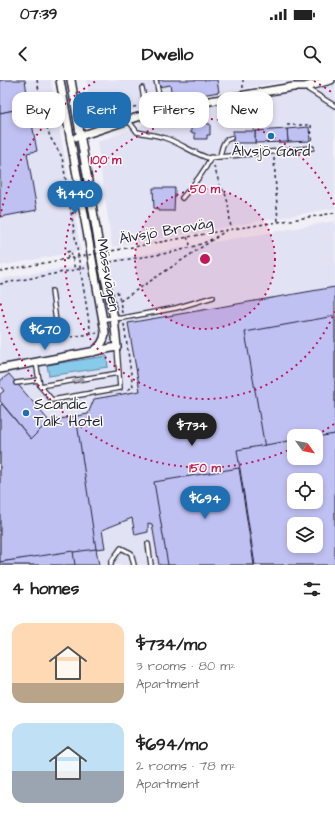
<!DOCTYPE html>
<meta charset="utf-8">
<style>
:root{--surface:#fff;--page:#f2f2f2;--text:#222;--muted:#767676;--accent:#1f6fb2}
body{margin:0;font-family:"Architects Daughter",sans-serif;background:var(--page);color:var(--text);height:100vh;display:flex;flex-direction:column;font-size:15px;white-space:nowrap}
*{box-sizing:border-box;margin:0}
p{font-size:13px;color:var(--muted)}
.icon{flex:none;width:22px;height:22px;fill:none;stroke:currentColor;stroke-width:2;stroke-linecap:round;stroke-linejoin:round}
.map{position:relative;height:485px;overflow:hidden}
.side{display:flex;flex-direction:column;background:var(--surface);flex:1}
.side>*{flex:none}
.banner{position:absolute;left:12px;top:12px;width:311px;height:36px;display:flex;gap:8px}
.needle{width:26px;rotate:123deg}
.fabs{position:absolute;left:287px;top:349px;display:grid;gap:8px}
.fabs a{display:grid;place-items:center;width:36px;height:36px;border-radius:8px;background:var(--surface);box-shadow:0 2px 6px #0003;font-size:20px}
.price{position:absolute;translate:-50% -34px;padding:0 9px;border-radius:14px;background:var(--accent);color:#fff;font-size:13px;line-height:26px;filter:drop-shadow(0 1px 2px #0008)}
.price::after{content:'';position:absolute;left:50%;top:24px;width:12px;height:9px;margin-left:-6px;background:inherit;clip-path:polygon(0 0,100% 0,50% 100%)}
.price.selected{background:#222;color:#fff}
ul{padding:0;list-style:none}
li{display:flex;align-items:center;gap:12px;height:100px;padding:0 12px}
li span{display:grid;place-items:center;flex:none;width:112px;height:80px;border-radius:12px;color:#555}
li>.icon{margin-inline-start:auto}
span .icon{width:48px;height:48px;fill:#fffc;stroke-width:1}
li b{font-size:17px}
h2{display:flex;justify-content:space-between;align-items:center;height:48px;padding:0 12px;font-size:17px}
.chip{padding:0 14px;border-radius:12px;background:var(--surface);box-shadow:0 2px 6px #0003;font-size:14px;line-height:36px}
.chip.selected{background:var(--accent);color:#fff}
.status{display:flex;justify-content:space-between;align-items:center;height:28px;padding:0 20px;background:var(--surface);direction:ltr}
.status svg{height:11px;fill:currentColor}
header{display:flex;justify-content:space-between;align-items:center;height:52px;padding:0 12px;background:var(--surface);font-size:18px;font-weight:700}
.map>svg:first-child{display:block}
.built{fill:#e2e2f5;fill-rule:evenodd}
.water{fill:#88cae9;stroke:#5f87a3}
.building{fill:#c0c1f3;stroke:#22223b;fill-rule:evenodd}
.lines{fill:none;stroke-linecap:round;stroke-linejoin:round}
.service-casing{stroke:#22223b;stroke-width:6}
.minor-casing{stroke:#22223b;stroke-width:10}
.path{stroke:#22223b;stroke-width:1.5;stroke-dasharray:3 3;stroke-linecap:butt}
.service{stroke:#fdfcf7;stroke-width:3.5}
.minor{stroke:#fdfcf7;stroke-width:7}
.path-bridge{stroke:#22223b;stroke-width:1.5;stroke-dasharray:3 3;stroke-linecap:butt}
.oneway{fill:#9a9aa2}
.ring{fill:none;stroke:#c2185b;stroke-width:2;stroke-dasharray:2 4}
.poi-dot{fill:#1f6fb2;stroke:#fdfcf7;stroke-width:1.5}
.labels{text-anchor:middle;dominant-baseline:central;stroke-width:3;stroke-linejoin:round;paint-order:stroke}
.poi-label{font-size:15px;fill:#22223b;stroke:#fdfcf7}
.street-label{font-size:15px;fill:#22223b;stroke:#fdfcf7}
.centre{fill:#c2185b;stroke:#fdfcf7;stroke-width:2}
.ring-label{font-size:12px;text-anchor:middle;font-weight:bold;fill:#c2185b;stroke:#fdfcf7;stroke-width:3;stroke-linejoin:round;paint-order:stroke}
</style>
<div class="status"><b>07:39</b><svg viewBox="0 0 49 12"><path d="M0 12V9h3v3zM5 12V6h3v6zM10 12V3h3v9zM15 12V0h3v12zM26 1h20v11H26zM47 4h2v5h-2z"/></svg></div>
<header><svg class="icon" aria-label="back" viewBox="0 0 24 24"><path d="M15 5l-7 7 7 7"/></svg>Dwello<svg class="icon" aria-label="search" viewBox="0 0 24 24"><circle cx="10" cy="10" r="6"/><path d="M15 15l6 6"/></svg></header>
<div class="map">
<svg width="335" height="485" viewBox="0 0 335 485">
<rect width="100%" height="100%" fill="#f1f0f6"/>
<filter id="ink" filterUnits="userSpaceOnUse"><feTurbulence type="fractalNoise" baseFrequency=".025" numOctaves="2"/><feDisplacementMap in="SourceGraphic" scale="8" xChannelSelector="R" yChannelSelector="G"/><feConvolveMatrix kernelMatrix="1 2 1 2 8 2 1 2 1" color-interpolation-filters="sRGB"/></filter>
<g filter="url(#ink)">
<!-- built -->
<g class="built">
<path d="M0,0H51L81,171L0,186Z"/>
<path d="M86,0H290L177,21L93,39Z"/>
<path d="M335,4V128L112,167L97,62L178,32Z"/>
<path d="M335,141V485H0V199ZM294,356H316V378H294ZM294,400H316V422H294ZM294,444H316V466H294Z"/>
</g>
<!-- water -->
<path class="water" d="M107,276L108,287L49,296L47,285Z"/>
<!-- building -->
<g class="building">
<path d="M0,0H25L29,27L0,33Z"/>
<path d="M157,0H217L219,12L173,20L170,5L158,7Z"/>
<path d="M29,27L37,71L27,73L37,130L0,137V33Z"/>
<path d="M194,36H207V44H210V55H207V59H195V53H191V45H194Z"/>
<path d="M309,47L310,61L288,62L287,49Z"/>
<path d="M287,49L288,62L255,63V51Z"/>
<rect x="233" y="51" width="22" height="12"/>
<path d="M153,108H175L174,131H158V129L154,128Z"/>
<path d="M335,207V485H159L152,444L148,443V452L135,455L132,438L102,450L105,468L96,469L99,485H0V326L2,324L31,359L49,341L88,334L94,319L140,311L128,243ZM294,356H316V378H294ZM294,400H316V422H294ZM294,444H316V466H294Z"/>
<path d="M335,236V357L316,362V356H294V367L266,374L245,252Z"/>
<path d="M9,294L49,341L31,359L0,321V314L4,311L0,306V301Z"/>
<path d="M2,324L31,359L49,341L76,336L96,469L0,482V326Z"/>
<path d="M335,354V485H255L237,370L294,360V378H316V357ZM294,400H316V422H294ZM294,444H316V466H294Z"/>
<path d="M239,388L254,485H168L154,402Z"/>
<path d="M73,471L75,485H0V482Z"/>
</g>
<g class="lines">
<!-- service casing -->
<g class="service-casing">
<g id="service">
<path d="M156,0L162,30"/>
<path d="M142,8L147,34"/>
<path d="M306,8L335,26"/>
<path d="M128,40L137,52C146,54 156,55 165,58C180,63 193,73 208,78L312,68"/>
<path d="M220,76C222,69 222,60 231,58"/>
<path d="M182,118C193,105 204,93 211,77"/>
<path d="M52,211L58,257"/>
<path d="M103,239L123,238L176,228L213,217"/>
<path d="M36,282L40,306L52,320L120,308L117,267"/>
<path d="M16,303L39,300"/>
<path d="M40,306L119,293"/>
<path d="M148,464L151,485"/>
<path d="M111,485V482L121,468L131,473L134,485"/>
</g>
</g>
<!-- minor casing -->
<g class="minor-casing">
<g id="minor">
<path d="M60,0L105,252C105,261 100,266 93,272"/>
<path d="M77,57L147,34L180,26L293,7H305L331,0"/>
<path d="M0,289L117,267L114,238L102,184L71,0"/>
</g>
</g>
<!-- path -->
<g class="path">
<path d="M37,0L43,33L50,57L62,77L91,254"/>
<path d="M243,8V0"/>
<path d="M86,36L139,26"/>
<path d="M287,45H311L312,62"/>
<path d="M274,78L278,142"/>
<path d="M214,86L220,106L225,113L228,123L231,149"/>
<path d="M187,157L190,164L187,168"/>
<path d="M68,178L67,172L71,171L75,190"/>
<path d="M110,182C149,175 194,174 227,150L335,133"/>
<path d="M0,204L85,188"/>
<path d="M117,211L120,221"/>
<path d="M122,233L120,221L217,157"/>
<path d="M124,244L133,307L127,310"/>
<path d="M65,256L70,257L97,253"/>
</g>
<!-- service -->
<use href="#service" class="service"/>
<!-- minor -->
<use href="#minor" class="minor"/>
<!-- path-bridge -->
<path class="path-bridge" d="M0,191L227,150"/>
</g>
<!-- one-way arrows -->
<defs><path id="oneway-solid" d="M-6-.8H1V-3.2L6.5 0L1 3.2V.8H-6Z"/></defs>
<use class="oneway" href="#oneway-solid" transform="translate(78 300) rotate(-9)"/>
</g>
<!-- distance rings -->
<circle cx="205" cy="179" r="70" fill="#c2185b" fill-opacity=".12"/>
<g class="ring">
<circle cx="205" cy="179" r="70"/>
<path d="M335 231A140 140 0 1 1 335 127"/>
<path d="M334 344A209 209 0 0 1 317 355M293 368A209 209 0 0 1 0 221M0 137A209 209 0 0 1 96 1M314 1A209 209 0 0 1 334 14"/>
</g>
<!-- markers -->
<g class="poi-dot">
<circle cx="271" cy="56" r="4"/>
<circle cx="26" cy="333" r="4"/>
</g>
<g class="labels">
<!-- poi labels -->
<g class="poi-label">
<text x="271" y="71">Älvsjö Gård</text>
<text x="34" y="324" text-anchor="start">Scandic<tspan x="34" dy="17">Talk Hotel</tspan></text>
</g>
<!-- street labels -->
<g class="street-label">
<text transform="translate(166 151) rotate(-10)">Älvsjö Broväg</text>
<text transform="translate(108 195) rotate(80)">Mässvägen</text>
</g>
</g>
<circle cx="205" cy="179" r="6" class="centre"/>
<g class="ring-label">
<text x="106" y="84">100 m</text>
<text x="205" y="113">50 m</text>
<text x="205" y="392">150 m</text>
</g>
</svg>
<div class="fabs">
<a><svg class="needle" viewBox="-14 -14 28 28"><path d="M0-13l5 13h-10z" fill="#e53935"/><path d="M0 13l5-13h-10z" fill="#767676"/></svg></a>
<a><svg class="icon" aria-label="locate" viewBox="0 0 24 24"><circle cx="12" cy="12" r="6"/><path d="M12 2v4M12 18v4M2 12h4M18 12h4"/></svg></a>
<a><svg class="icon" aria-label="layers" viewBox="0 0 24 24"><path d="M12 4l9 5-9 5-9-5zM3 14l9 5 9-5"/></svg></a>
</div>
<b class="price" style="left:75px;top:135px">$1,440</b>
<b class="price" style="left:45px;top:271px">$670</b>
<b class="price selected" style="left:192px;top:367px">$734</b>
<b class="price" style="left:205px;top:440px">$694</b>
<div class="banner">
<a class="chip">Buy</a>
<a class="chip selected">Rent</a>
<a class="chip">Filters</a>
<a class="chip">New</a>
</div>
</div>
<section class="side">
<h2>4 homes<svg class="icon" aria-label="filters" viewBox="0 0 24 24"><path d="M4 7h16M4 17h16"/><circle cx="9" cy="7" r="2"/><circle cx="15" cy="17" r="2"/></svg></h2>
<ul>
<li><span style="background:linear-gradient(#ffd9b3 75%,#b9a48a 0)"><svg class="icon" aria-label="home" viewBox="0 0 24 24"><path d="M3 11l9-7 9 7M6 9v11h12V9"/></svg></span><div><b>$734/mo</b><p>3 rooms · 80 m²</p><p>Apartment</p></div></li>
<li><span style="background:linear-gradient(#bfe0f5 60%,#9aa5b1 0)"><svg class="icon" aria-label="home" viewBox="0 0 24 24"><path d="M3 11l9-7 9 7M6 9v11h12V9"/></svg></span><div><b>$694/mo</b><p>2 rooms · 78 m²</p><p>Apartment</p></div></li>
</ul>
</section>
